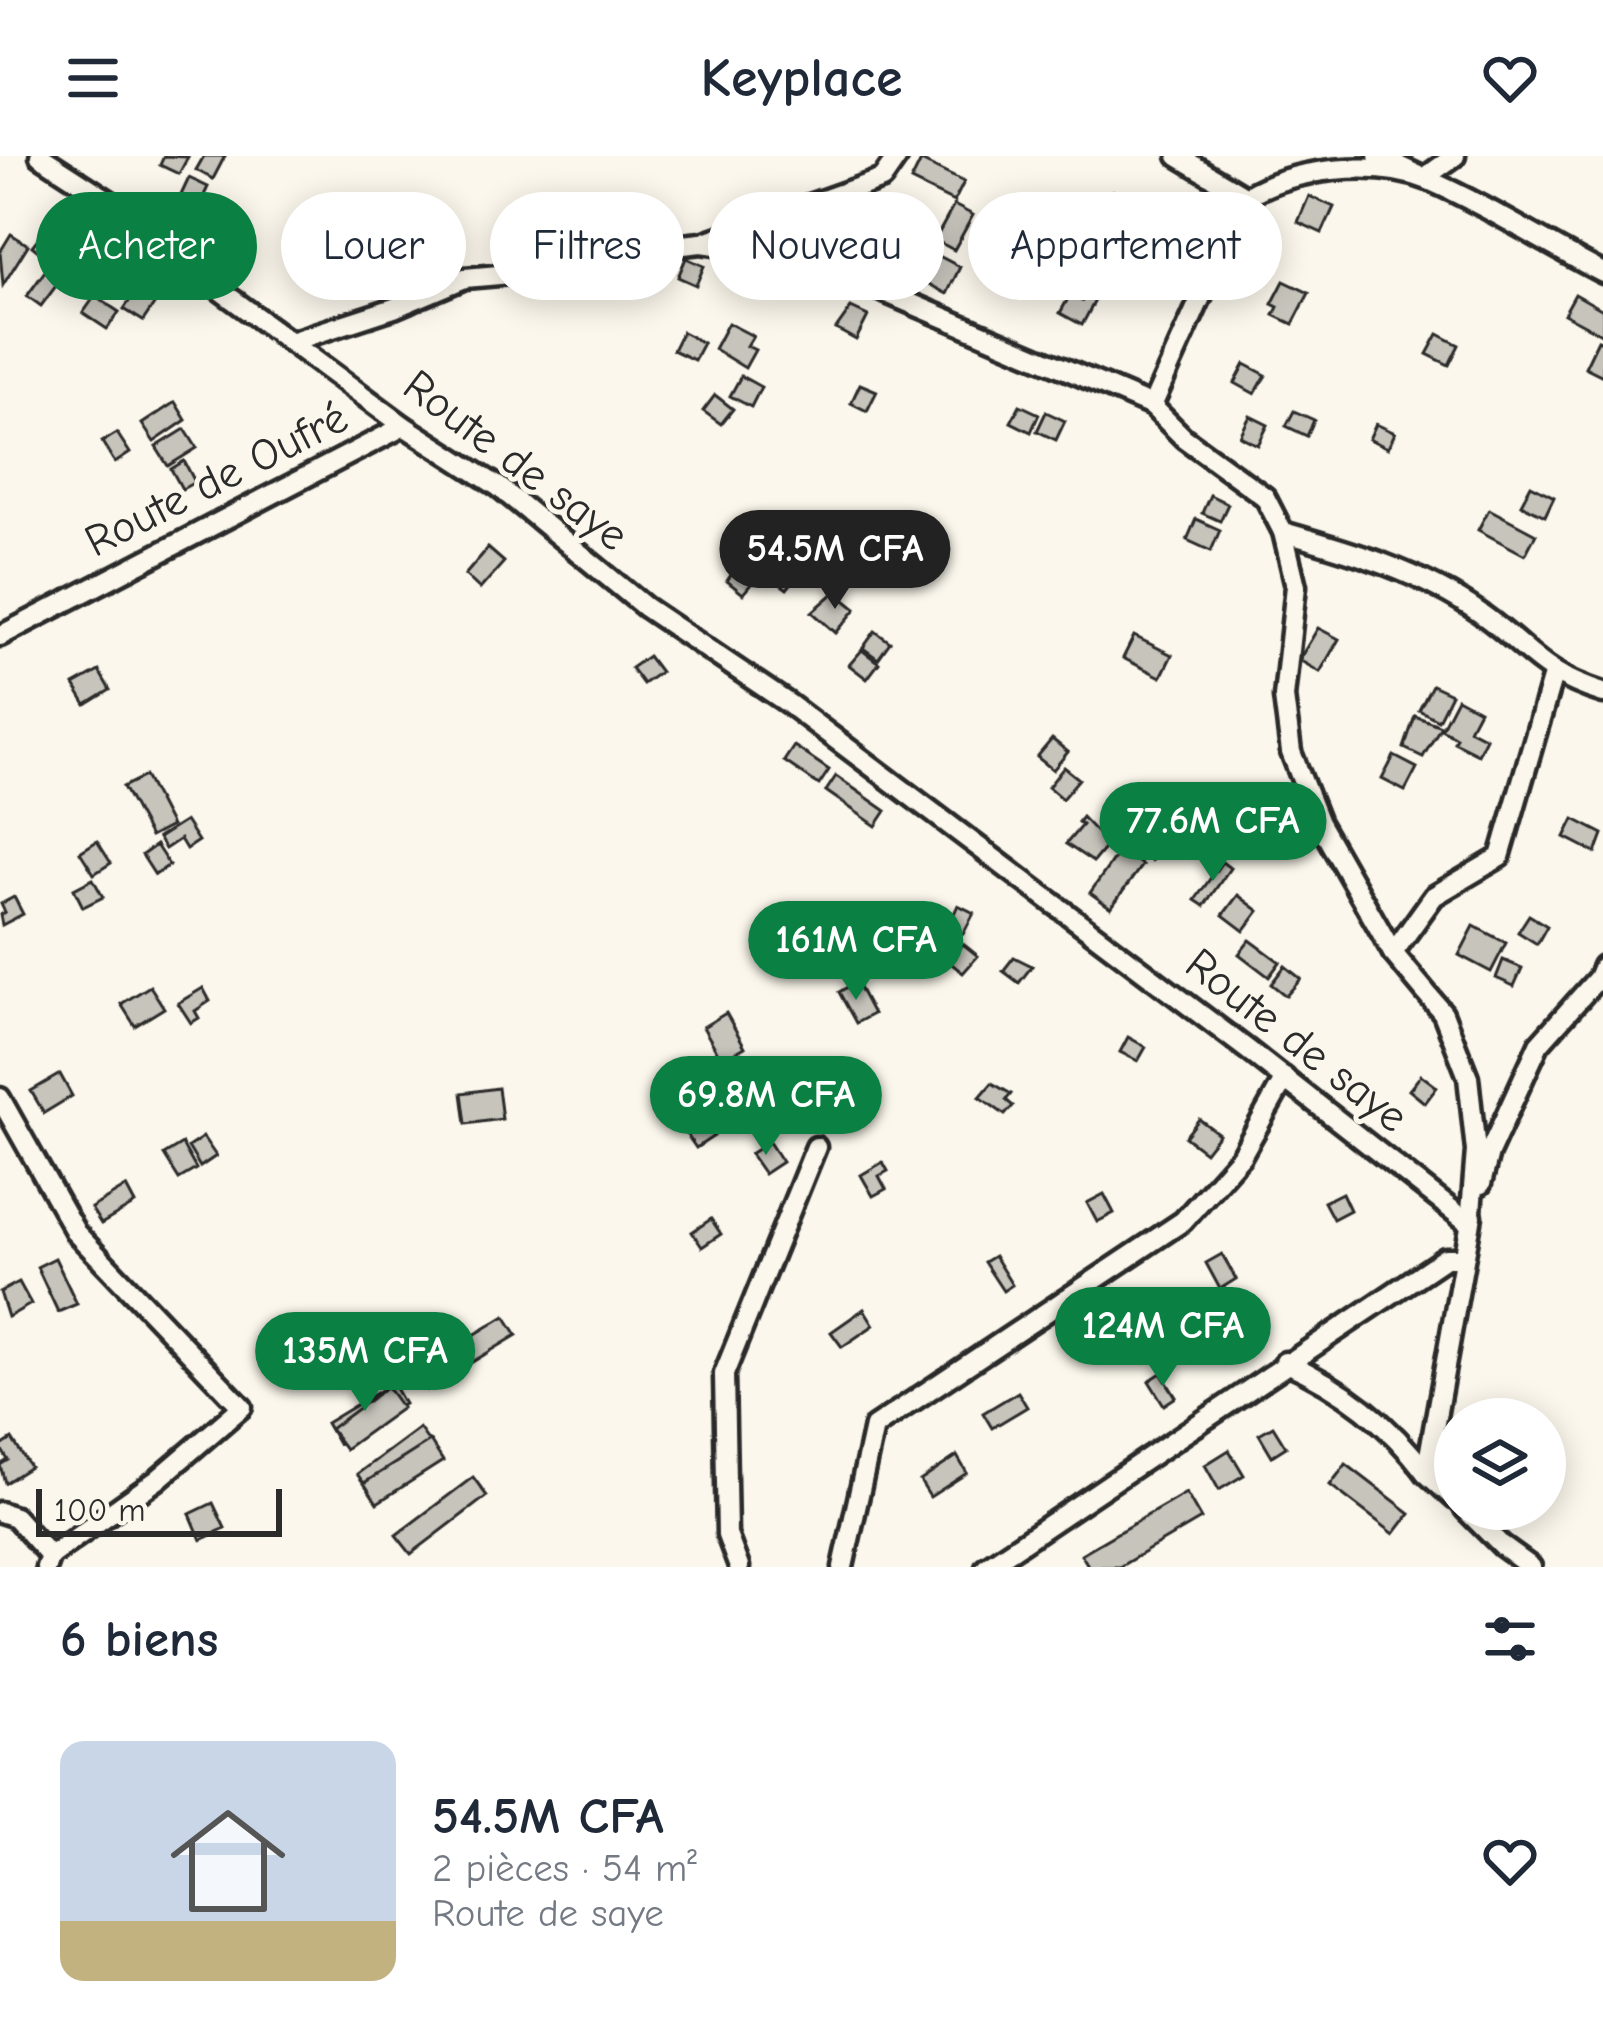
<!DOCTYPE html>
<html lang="fr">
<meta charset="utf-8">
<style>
:root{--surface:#fff;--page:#f2f2f3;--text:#1f2937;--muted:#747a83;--line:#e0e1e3;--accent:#0b8043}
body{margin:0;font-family:"Comic Neue",sans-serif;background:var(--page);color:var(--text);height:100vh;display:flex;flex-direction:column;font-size:45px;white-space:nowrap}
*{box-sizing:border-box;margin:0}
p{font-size:39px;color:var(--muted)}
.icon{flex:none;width:66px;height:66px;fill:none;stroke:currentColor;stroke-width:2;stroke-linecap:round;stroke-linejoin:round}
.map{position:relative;height:1411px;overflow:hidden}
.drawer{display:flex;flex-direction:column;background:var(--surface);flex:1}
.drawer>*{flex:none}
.banner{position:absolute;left:36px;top:36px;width:1533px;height:108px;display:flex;gap:24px}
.controls{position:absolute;left:1434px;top:1242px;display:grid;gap:24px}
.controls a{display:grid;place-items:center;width:132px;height:132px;border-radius:50%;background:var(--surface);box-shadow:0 6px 30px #0003;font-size:60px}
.scale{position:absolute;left:36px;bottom:30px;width:246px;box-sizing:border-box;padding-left:12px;border:6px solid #2b2b2b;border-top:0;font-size:33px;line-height:42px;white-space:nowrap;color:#2b2b2b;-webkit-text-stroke:9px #fbf7ec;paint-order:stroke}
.price{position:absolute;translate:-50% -102px;padding:0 27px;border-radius:42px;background:var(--accent);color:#fff;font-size:39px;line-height:78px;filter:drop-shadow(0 3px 6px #0008)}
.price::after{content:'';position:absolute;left:50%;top:72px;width:36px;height:27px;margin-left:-18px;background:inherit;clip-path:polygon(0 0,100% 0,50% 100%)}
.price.current{background:#222;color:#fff}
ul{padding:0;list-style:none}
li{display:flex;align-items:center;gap:36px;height:300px;padding:0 60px}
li+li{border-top:3px solid var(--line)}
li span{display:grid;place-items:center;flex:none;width:336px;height:240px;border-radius:24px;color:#555}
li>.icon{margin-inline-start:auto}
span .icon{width:144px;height:144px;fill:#fffc;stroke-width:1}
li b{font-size:51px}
h2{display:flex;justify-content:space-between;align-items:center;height:144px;padding:0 60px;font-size:51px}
.chip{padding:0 42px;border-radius:54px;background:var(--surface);box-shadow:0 6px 30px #0003;font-size:42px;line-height:108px}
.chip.current{background:var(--accent);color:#fff}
header{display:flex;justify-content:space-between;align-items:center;height:156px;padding:0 60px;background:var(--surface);font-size:54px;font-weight:800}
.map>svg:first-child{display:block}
.building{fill:#c7c4bc;stroke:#2b2b2b;stroke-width:3}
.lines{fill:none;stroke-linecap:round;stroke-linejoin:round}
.street-casing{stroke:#2b2b2b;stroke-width:27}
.street{stroke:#fbf7ec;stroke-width:18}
.labels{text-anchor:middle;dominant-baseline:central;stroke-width:10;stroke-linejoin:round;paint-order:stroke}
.street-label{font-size:45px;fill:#2b2b2b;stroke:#fbf7ec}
</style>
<header><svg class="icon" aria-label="menu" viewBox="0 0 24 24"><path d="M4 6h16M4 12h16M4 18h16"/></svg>Keyplace<svg class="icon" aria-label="heart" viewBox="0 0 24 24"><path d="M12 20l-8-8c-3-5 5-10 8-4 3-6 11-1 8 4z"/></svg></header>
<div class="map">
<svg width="1603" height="1411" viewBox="0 0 1603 1411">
<rect width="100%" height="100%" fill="#fbf7ec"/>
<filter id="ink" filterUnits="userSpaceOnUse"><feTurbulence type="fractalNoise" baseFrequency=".00833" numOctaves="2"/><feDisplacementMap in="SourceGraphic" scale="24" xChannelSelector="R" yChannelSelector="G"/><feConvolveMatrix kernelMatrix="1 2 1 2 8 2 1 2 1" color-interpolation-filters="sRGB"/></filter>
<g filter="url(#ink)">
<!-- building -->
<g class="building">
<path d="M164,0L188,1L179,18L160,9Z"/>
<path d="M204,0H225L213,23L196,14Z"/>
<path d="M921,5L964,26L954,46L911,25Z"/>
<path d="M189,22L208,31L200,48L181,39Z"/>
<path d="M1113,35L1133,43L1117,80L1097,71Z"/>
<path d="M1309,40L1334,51L1322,77L1298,66Z"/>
<path d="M954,49L973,59L954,94L935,84Z"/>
<path d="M42,77L59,90L48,103L32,90Z"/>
<path d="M11,78L28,89L3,129L0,96Z"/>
<path d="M1067,92L1110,113L1102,130L1059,109Z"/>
<path d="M939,100L960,111L947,138L925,126Z"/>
<path d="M686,102L704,110L696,129L678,121Z"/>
<path d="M77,105L95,119L84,132L67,119Z"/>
<path d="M48,111L62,122L41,150L27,140Z"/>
<path d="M151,113L170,125L143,165L124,153Z"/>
<path d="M1284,125L1309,137L1293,168L1274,159L1278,151L1272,148Z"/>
<path d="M1091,130L1100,135L1082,169L1060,157L1070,139L1082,145Z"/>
<path d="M1575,138L1603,154V179L1564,158Z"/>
<path d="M95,140L119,156L107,173L83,157Z"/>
<path d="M851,152L868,160L856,184L836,173Z"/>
<path d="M728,167L753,180L747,190L755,194L745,212L714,193Z"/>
<path d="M682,176L703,187L694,204L673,194Z"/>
<path d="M1438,178L1459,189L1449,209L1427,198Z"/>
<path d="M1598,184L1603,186V220L1585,211Z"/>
<path d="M1245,208L1266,219L1255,238L1235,227Z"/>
<path d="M741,220L761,231L751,251L730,240Z"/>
<path d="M860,228L877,235L867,255L851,247Z"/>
<path d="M715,239L733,253L721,268L703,255Z"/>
<path d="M175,246L186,264L154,286L142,268Z"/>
<path d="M1020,249L1039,258L1031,276L1011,266Z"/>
<path d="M1294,255L1314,264L1307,280L1286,270Z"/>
<path d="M1046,256L1065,265L1056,284L1037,275Z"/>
<path d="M1250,260L1268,269L1258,289L1240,280Z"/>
<path d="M1376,268L1395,277L1388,292L1369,283Z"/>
<path d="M185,273L197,292L168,310L156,291Z"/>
<path d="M117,277L130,297L115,307L102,286Z"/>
<path d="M184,305L195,326L182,333L171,313Z"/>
<path d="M1531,329L1554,341L1545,360L1521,348Z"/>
<path d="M1210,339L1228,348L1220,365L1202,357Z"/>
<path d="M1489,353L1536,378L1525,399L1478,374Z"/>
<path d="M1196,363L1220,374L1211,395L1187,384Z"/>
<path d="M801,382L817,395L787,433L771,421Z"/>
<path d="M488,392L504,406L480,433L465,419Z"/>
<path d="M745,414L756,422L743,438L727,425L733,416L739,421Z"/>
<path d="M835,436L856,453L836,477L812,456Z"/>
<path d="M1318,472L1339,483L1320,516L1299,504Z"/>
<path d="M875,475L890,486L878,503L863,492Z"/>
<path d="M1134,480L1172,499L1161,521L1123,502Z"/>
<path d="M862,494L879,507L867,523L849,509Z"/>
<path d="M648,500L660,516L643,528L631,512Z"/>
<path d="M99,515L110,534L86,549L74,529Z"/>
<path d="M1432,529L1451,538L1438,564L1419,554Z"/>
<path d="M1457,542L1479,554L1469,573L1486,582L1478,598L1454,586L1456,581L1441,573Z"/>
<path d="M1415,560L1441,570L1423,601L1404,592Z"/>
<path d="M1052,583L1068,596L1053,614L1037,601Z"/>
<path d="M794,590L829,614L819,629L784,605Z"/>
<path d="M1394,600L1417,612L1405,635L1382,623Z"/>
<path d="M1064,611L1079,623L1062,643L1048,631Z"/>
<path d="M145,620L171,670L150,681L123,631Z"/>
<path d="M836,620L886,655L876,670L826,635Z"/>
<path d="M1082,661L1108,688L1093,706L1066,688L1082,669L1078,666Z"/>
<path d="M1150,661L1171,677L1151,705L1129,689Z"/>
<path d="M1574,663L1603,678L1596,697L1565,681Z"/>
<path d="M185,665L198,685L186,693L180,683L165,693L158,682Z"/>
<path d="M97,685L111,707L94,718L80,696Z"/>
<path d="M156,689L169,709L155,719L142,699Z"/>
<path d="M1121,693L1142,709L1111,752L1090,737Z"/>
<path d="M1222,706L1230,712L1204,750L1195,744Z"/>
<path d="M93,723L103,741L83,751L74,733Z"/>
<path d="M1238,739L1259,755L1244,775L1223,759Z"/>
<path d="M14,741L23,758L2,769L0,759L5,756L1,748Z"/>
<path d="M958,749L974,757L963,778L948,771Z"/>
<path d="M1529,759L1547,770L1537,788L1518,776Z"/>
<path d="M1474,770L1506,787L1491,816L1459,799Z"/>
<path d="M1250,784L1280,806L1269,821L1239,798Z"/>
<path d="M963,788L978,800L963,817L948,805Z"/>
<path d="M1014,801L1032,810L1019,827L1003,815Z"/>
<path d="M1503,804L1522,812L1514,830L1496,822Z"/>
<path d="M1285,810L1301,823L1286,840L1271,828Z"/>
<path d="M856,826L873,858L856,867L839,836Z"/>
<path d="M150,830L164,852L135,870L121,848Z"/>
<path d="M203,832L210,845L195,855L199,862L191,867L178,847Z"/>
<path d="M726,857L745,891L722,904L703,871Z"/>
<path d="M1128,881L1146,891L1138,905L1120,896Z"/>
<path d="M60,918L72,940L44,957L31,935Z"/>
<path d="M1421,919L1437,931L1425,947L1409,934Z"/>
<path d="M992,927L1011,938L1006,944L1013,950L1005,959L980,941Z"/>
<path d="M498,932L502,963L466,968L462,937Z"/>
<path d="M1199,963L1219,978L1205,996L1185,981Z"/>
<path d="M704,964L714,980L696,992L685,976Z"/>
<path d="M203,981L216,1000L200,1011L188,991Z"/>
<path d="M769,986L782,1006L764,1018L750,998Z"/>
<path d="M182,988L196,1013L179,1023L164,999Z"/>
<path d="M883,1006L888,1015L879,1020L886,1033L873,1040L861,1019Z"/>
<path d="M126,1031L135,1048L101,1068L91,1052Z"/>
<path d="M1342,1037L1350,1054L1333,1063L1324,1046Z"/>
<path d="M1104,1038L1114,1057L1097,1066L1087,1047Z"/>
<path d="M711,1063L721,1078L702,1091L692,1076Z"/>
<path d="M1222,1098L1236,1123L1220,1133L1206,1107Z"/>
<path d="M994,1100L1012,1129L1003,1135L984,1106Z"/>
<path d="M55,1102L77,1148L58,1156L37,1111Z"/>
<path d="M19,1126L31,1148L8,1161L0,1136Z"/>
<path d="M864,1153L874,1169L842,1191L831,1176Z"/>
<path d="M505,1160L517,1179L426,1234L415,1215Z"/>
<path d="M1161,1217L1176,1241L1164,1249L1149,1225Z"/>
<path d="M392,1227L404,1248L338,1288L326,1267Z"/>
<path d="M387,1231L402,1252L345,1293L330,1273Z"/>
<path d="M1018,1236L1027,1251L992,1272L983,1257Z"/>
<path d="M1273,1270L1286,1291L1272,1300L1259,1278Z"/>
<path d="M419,1272L434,1293L372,1338L357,1318Z"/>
<path d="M12,1283L30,1311L5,1327L0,1309L8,1304L0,1291Z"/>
<path d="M430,1285L443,1305L377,1347L364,1327Z"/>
<path d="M1229,1294L1244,1319L1219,1334L1205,1309Z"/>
<path d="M957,1300L967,1317L930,1341L920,1325Z"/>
<path d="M1346,1308L1410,1357L1394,1378L1330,1329Z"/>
<path d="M473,1321L487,1340L411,1398L396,1379Z"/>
<path d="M1186,1337L1201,1363L1119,1411H1089L1081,1398Z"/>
<path d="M213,1347L225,1372L201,1384L190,1358Z"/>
</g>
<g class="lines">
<!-- street casing -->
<g class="street-casing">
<g id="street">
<path d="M40,0L125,55L186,109L404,270L499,331L645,451L789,548L1248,894L1470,1068L1476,995L1468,921L1443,857L1393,797L1319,667L1291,596L1284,541L1296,430L1283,376L1265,341L1184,282L1152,250L863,127L753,94L701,87L657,92L600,110L465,122L394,152L293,185"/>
<path d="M1178,0L1246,41"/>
<path d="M1378,0L1424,22L1455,0"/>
<path d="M705,86L882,23L898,0"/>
<path d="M1152,250L1246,41C1292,12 1377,3 1428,24C1488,50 1545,87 1603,117"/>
<path d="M1283,376C1350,395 1422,416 1480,457C1531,493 1537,516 1603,537"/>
<path d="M0,480L404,270"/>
<path d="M1393,797L1434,740L1500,701L1553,519"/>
<path d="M0,942L76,1077L242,1251L157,1324L50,1400L46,1411"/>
<path d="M1481,1028L1489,997L1539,888L1598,822L1603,810"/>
<path d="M1285,1206C1341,1231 1389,1267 1426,1317"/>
<path d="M1455,1343L1426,1317L1472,1060"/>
<path d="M1465,1353L1502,1390L1531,1411"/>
<path d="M0,1356L15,1361L50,1400"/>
<path d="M739,1411L727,1379L724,1218L816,991"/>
<path d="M843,1411L874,1271L1183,1065L1241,1000L1285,922"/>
<path d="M986,1411L1445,1102H1463"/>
</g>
</g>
<!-- street -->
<use href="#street" class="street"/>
</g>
</g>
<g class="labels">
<!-- street labels -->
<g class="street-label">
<text transform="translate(516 304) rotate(37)">Route de saye</text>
<text transform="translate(216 323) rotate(-27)">Route de Oufré</text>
<text transform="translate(1297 884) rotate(38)">Route de saye</text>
</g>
</g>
</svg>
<div class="controls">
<a><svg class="icon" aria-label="layers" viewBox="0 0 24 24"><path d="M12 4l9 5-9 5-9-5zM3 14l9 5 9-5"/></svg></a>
</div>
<div class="scale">100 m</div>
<b class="price current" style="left:835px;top:456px">54.5M CFA</b>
<b class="price" style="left:1213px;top:728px">77.6M CFA</b>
<b class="price" style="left:856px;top:847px">161M CFA</b>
<b class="price" style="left:766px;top:1002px">69.8M CFA</b>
<b class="price" style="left:1163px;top:1233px">124M CFA</b>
<b class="price" style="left:365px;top:1258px">135M CFA</b>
<div class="banner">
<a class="chip current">Acheter</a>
<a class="chip">Louer</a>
<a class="chip">Filtres</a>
<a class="chip">Nouveau</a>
<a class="chip">Appartement</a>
</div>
</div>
<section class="drawer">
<h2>6 biens<svg class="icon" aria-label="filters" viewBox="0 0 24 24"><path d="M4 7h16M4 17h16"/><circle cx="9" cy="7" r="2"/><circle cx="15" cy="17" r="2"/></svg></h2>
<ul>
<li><span style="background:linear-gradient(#c9d6e8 75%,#c2b280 0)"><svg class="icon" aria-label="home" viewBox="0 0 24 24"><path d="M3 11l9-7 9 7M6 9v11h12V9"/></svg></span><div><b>54.5M CFA</b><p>2 pièces · 54 m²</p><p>Route de saye</p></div><svg class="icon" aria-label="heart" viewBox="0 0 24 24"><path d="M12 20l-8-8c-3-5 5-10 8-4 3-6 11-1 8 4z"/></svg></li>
</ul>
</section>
